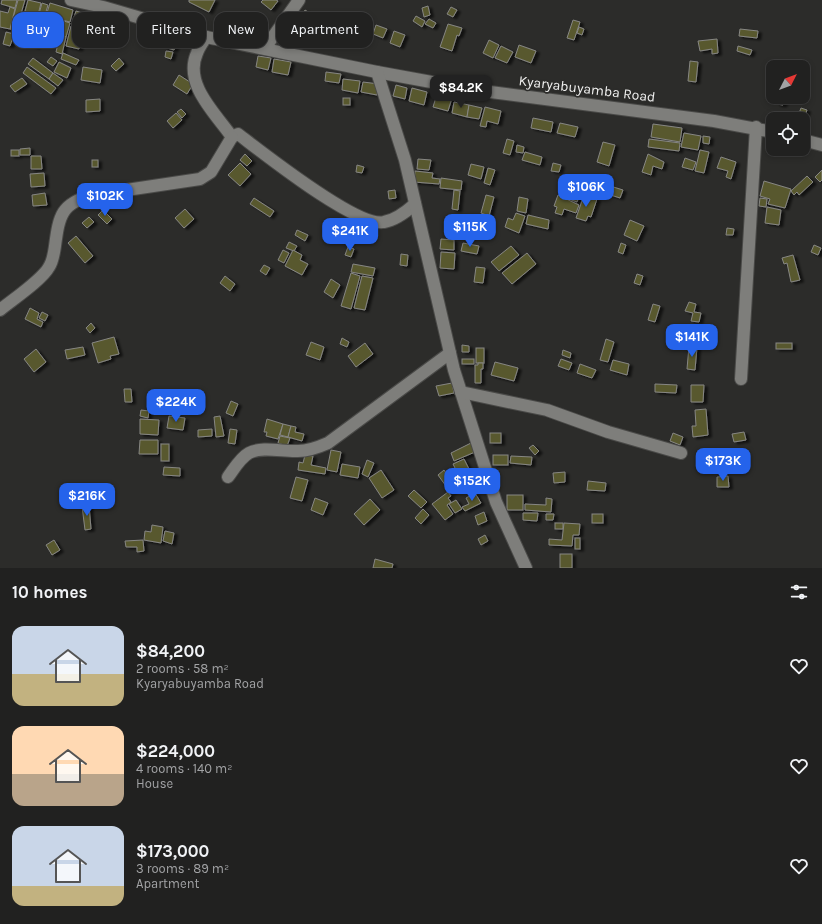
<!DOCTYPE html>
<meta charset="utf-8">
<style>
:root{--surface:#212120;--page:#292929;--text:#f1f3f6;--muted:#a2a3a5;--line:#3e3e3e;--accent:#2563eb}
body{margin:0;font-family:Karla,sans-serif;background:var(--page);color:var(--text);height:100vh;display:flex;flex-direction:column;font-size:15px;white-space:nowrap}
*{box-sizing:border-box;margin:0}
p{font-size:13px;color:var(--muted)}
.icon{flex:none;width:22px;height:22px;fill:none;stroke:currentColor;stroke-width:2;stroke-linecap:round;stroke-linejoin:round}
.map{position:relative;height:568px;overflow:hidden}
.panel{display:flex;flex-direction:column;background:var(--surface);flex:1}
.panel>*{flex:none}
.guide{position:absolute;left:12px;top:12px;width:400px;height:36px;display:flex;gap:8px}
.needle{width:26px;rotate:48deg}
.controls{position:absolute;left:766px;top:60px;display:grid;gap:8px}
.controls a{display:grid;place-items:center;width:44px;height:44px;border-radius:8px;background:var(--surface);box-shadow:0 2px 6px #0003,0 0 0 1px var(--line);font-size:20px}
.price{position:absolute;translate:-50% -34px;padding:0 9px;border-radius:8px;background:var(--accent);color:#fff;font-size:13px;line-height:26px;filter:drop-shadow(0 1px 2px #0008)}
.price::after{content:'';position:absolute;left:50%;top:24px;width:12px;height:9px;margin-left:-6px;background:inherit;clip-path:polygon(0 0,100% 0,50% 100%)}
.price.on{background:#222;color:#fff}
ul{padding:0;list-style:none}
li{display:flex;align-items:center;gap:12px;height:100px;padding:0 12px}
li span{display:grid;place-items:center;flex:none;width:112px;height:80px;border-radius:12px;color:#555}
li>.icon{margin-inline-start:auto}
span .icon{width:48px;height:48px;fill:#fffc;stroke-width:1}
li b{font-size:17px}
h2{display:flex;justify-content:space-between;align-items:center;height:48px;padding:0 12px;font-size:17px}
.chip{padding:0 14px;border-radius:12px;background:var(--surface);box-shadow:0 2px 6px #0003,0 0 0 1px var(--line);font-size:14px;line-height:36px}
.chip.on{background:var(--accent);color:#fff}
.map>svg:first-child{display:block}
.building{fill:#59592f;stroke:#868683;filter:url(#shadow)}
.lines{fill:none;stroke-linecap:round;stroke-linejoin:round}
.minor-casing{stroke:#4a4a48;stroke-width:14}
.minor{stroke:#7e7e7b;stroke-width:12}
.labels{text-anchor:middle;dominant-baseline:central;stroke-width:3.5;stroke-linejoin:round;paint-order:stroke}
.street-label{font-size:14px;fill:#f1f1f0;stroke:#2c2c2a}
</style>
<div class="map">
<svg width="822" height="568" viewBox="0 0 822 568">
<defs>
<filter id="shadow"><feDropShadow dx="3.5" dy="2" stdDeviation="1" flood-color="#0009"/></filter>
</defs>
<rect width="100%" height="100%" fill="#2c2c2a"/>
<!-- building -->
<g class="building">
<path d="M2,0H17L15,8L1,4Z"/>
<path d="M18,0H25L16,31L10,29Z"/>
<path d="M28,0L41,3L38,15L25,11Z"/>
<path d="M189,0H215L209,12L189,2Z"/>
<path d="M263,0H276L278,1L271,10L261,2Z"/>
<path d="M42,3L48,5L45,15L39,14Z"/>
<path d="M50,3L73,10L70,22L46,16Z"/>
<path d="M428,6L430,15L424,17L422,8Z"/>
<path d="M10,7L15,9L10,29L0,27V11L8,13Z"/>
<path d="M451,7L457,10L453,17L447,14Z"/>
<path d="M305,10L323,21L317,32L299,22Z"/>
<path d="M76,11L96,17L92,29L72,24Z"/>
<path d="M416,16L425,21L422,27L413,21Z"/>
<path d="M332,19L346,25L342,35L328,29Z"/>
<path d="M429,19L436,23L433,28L425,24Z"/>
<path d="M103,20L116,24L114,33L101,29Z"/>
<path d="M573,20L580,22L574,40L567,38Z"/>
<path d="M53,21L59,24L50,45L44,42Z"/>
<path d="M64,21L70,23L66,37L60,35Z"/>
<path d="M448,24L462,28L459,36L457,35L452,51L440,47Z"/>
<path d="M376,25L387,29L383,38L373,34Z"/>
<path d="M71,26L84,29L79,49L66,46Z"/>
<path d="M579,27L584,29L582,35L577,33Z"/>
<path d="M740,29L758,31L757,38L739,36Z"/>
<path d="M394,31L405,35L400,47L390,43Z"/>
<path d="M6,32L14,34L10,46L3,44Z"/>
<path d="M60,35L66,37L62,54L56,52Z"/>
<path d="M168,35L178,38L174,50L164,47Z"/>
<path d="M33,38L39,41L36,47L30,44Z"/>
<path d="M717,39L718,53L712,54V49L700,51L698,41Z"/>
<path d="M489,40L499,45L493,58L483,53Z"/>
<path d="M519,45L536,51L531,63L515,57Z"/>
<path d="M501,46L513,52L507,63L495,58Z"/>
<path d="M738,46L752,50L750,55L737,51Z"/>
<path d="M166,51L173,52L171,59L165,57Z"/>
<path d="M63,53L79,60L76,65L61,59Z"/>
<path d="M258,56L271,58L268,70L256,67Z"/>
<path d="M51,57L57,61L53,66L47,62Z"/>
<path d="M33,58L53,73L49,79L28,64Z"/>
<path d="M119,58L124,64L116,71L111,66Z"/>
<path d="M274,59L291,62L288,75L272,72Z"/>
<path d="M690,61L698,62L696,82L688,81Z"/>
<path d="M59,62L71,68L67,78L54,72Z"/>
<path d="M27,67L56,88L51,94L23,73Z"/>
<path d="M83,67L102,70L100,83L81,80Z"/>
<path d="M326,72L341,74L339,83L325,81Z"/>
<path d="M53,73L63,80L58,86L49,79Z"/>
<path d="M179,75L193,84L187,94L173,85Z"/>
<path d="M22,78L27,84L15,92L10,86Z"/>
<path d="M343,79L360,81L358,93L342,90Z"/>
<path d="M363,82L379,84L377,95L361,92Z"/>
<path d="M396,85L407,88L405,99L393,96Z"/>
<path d="M412,88L427,92L424,105L409,101Z"/>
<path d="M437,94L452,98L448,111L433,107Z"/>
<path d="M778,97L785,99L783,105L777,104Z"/>
<rect x="343" y="98" width="7" height="7"/>
<path d="M100,99V111L86,112V100Z"/>
<path d="M454,102L469,105L467,117L452,113Z"/>
<path d="M469,105L482,108L479,119L467,117Z"/>
<path d="M485,107L501,111L498,124L487,121L486,127L480,126Z"/>
<path d="M801,108L807,110L804,118L798,116Z"/>
<path d="M181,109L186,114L182,118L177,112Z"/>
<path d="M176,113L182,120L173,128L167,121Z"/>
<path d="M533,118L553,122L551,132L531,128Z"/>
<path d="M560,123L578,127L575,137L557,133Z"/>
<path d="M653,124L682,128L680,142L651,137Z"/>
<path d="M684,133L701,136L698,150L681,147Z"/>
<path d="M703,136L710,137L709,144L703,143Z"/>
<path d="M507,139L514,141L510,155L503,153Z"/>
<path d="M649,139L680,143L679,151L648,147Z"/>
<path d="M603,142L615,145L609,166L597,162Z"/>
<path d="M517,145L524,147L523,153L516,152Z"/>
<path d="M30,148V155H20V149Z"/>
<rect x="11" y="150" width="8" height="6"/>
<path d="M700,150L709,152L704,173L695,171Z"/>
<path d="M525,152L542,157L540,165L522,160Z"/>
<path d="M245,154L252,161L247,166L240,160Z"/>
<path d="M648,154L664,162L662,169L653,166L651,175L642,172Z"/>
<path d="M31,156H41L42,169H31Z"/>
<path d="M721,157L736,162L731,179L726,177L728,171L717,168Z"/>
<path d="M685,158L696,162L693,170L682,167Z"/>
<path d="M418,159L431,160L429,170L417,169Z"/>
<rect x="92" y="160" width="6" height="7"/>
<path d="M240,163L251,174L240,186L228,175Z"/>
<path d="M553,163L561,165L559,172L551,171Z"/>
<path d="M471,164L484,167L481,179L468,175Z"/>
<path d="M357,165L364,167L362,173L356,172Z"/>
<path d="M488,168L495,170L490,185L484,183Z"/>
<path d="M822,170V180L820,182L815,177Z"/>
<path d="M415,171L433,173L432,178L440,179L439,184L414,182Z"/>
<path d="M44,173L45,186L31,187L30,174Z"/>
<path d="M807,176L813,182L799,195L797,192L794,195L791,191Z"/>
<path d="M441,178L462,181L461,190L440,188Z"/>
<path d="M594,181L623,190L620,198L592,189Z"/>
<path d="M764,181L791,189L785,208L768,204L770,199L760,196Z"/>
<path d="M395,190L396,198L389,199L388,191Z"/>
<path d="M454,190L460,191L458,210L452,209Z"/>
<path d="M568,190L580,194L577,202L566,198Z"/>
<path d="M45,193L47,205L33,206L32,195Z"/>
<path d="M486,195L494,197L489,216L481,213Z"/>
<path d="M558,195L579,205L576,213L564,209L562,215L555,213L557,207L554,206Z"/>
<path d="M584,195L597,199L591,217L588,216L586,221L576,218Z"/>
<path d="M519,197L528,199L526,213L517,211Z"/>
<path d="M254,198L274,211L270,217L250,204Z"/>
<path d="M760,198L767,199L766,207L759,206Z"/>
<path d="M767,207L781,210L779,225L765,223Z"/>
<path d="M185,209L194,219L184,228L175,218Z"/>
<path d="M103,210L112,219L107,224L98,215Z"/>
<path d="M516,213L525,216L519,233L505,227L508,218L513,220Z"/>
<path d="M528,215L549,220L548,229L526,224Z"/>
<path d="M89,217L94,222L87,228L82,223Z"/>
<path d="M630,220L644,226L637,241L624,235Z"/>
<path d="M727,228L734,229L733,235H726Z"/>
<path d="M297,230L308,235L305,241L295,235Z"/>
<path d="M76,236L93,256L85,263L68,243Z"/>
<path d="M441,239L454,240V250L440,249Z"/>
<path d="M289,242L297,246L294,251L286,248Z"/>
<path d="M463,243L479,246L477,254L461,251Z"/>
<path d="M621,243L626,245L623,254L618,252Z"/>
<path d="M814,245L821,248L818,255L811,252Z"/>
<path d="M511,246L519,255L499,271L491,262Z"/>
<path d="M348,247L354,249L351,257L345,255Z"/>
<path d="M283,250L289,253L284,263L278,260Z"/>
<path d="M293,250L302,255L300,260L308,264L302,275L285,266Z"/>
<path d="M441,252L455,253L454,269L440,268Z"/>
<path d="M527,253L536,264L512,284L502,273Z"/>
<path d="M401,254L408,255L407,266L400,265Z"/>
<path d="M793,255L800,280L791,282L787,263L784,264L782,258Z"/>
<path d="M353,264L375,268L373,276L351,272Z"/>
<path d="M264,265L270,268L266,275L260,271Z"/>
<path d="M476,267L485,268L483,283L474,282Z"/>
<path d="M351,273L360,276L351,309L341,306Z"/>
<path d="M637,274L643,276L640,285L634,283Z"/>
<path d="M225,276L235,284L230,291L220,283Z"/>
<path d="M362,276L373,278L365,310L354,308Z"/>
<path d="M331,279L340,285L333,298L324,292Z"/>
<path d="M689,302L696,304L694,312L701,313L699,322L691,321L693,313L685,311Z"/>
<path d="M653,304L660,306L655,322L648,320Z"/>
<path d="M30,308L39,313L37,319L43,322L41,327L25,319Z"/>
<path d="M42,312L48,315L45,321L39,318Z"/>
<path d="M91,323L95,328L90,333L86,328Z"/>
<path d="M699,327L706,328L704,342L697,341Z"/>
<path d="M114,337L119,354L110,356L111,359L98,363L92,343Z"/>
<path d="M342,338L349,342L347,347L340,344Z"/>
<path d="M606,339L614,342L608,362L600,360Z"/>
<path d="M311,342L324,347L320,360L306,355Z"/>
<path d="M365,343L373,354L356,367L348,356Z"/>
<rect x="776" y="343" width="16" height="6"/>
<path d="M462,345L469,346V352H462Z"/>
<path d="M689,346L697,347L695,370L687,369Z"/>
<path d="M83,347L85,355L67,359L65,350Z"/>
<rect x="476" y="348" width="8" height="15"/>
<path d="M36,349L46,362L34,372L24,359Z"/>
<path d="M563,350L571,353L570,358L562,355Z"/>
<rect x="462" y="359" width="12" height="5"/>
<path d="M561,359L572,363L569,370L558,366Z"/>
<path d="M613,360L629,364L627,375L610,370Z"/>
<path d="M495,362L518,368L514,381L491,375Z"/>
<path d="M478,363H483V369H481V383H475V365H478Z"/>
<path d="M580,364L596,370L592,378L577,373Z"/>
<path d="M452,383L454,393L439,396L436,386Z"/>
<path d="M655,384L677,385L676,393L655,392Z"/>
<path d="M691,385H704L703,402H691Z"/>
<path d="M124,389H131L132,402H125Z"/>
<path d="M171,392L183,395L180,405L168,402Z"/>
<path d="M231,401L238,404L233,416L226,413Z"/>
<path d="M706,409L708,435L693,437L692,426H696L695,410Z"/>
<path d="M141,410L149,411L148,418L140,416Z"/>
<path d="M169,416L185,418L183,430L167,428Z"/>
<path d="M220,416L224,436L216,437L214,417Z"/>
<path d="M140,419L159,420L158,435L140,434Z"/>
<path d="M267,419L283,424L278,439L266,436L267,432H264Z"/>
<path d="M283,424L291,426L288,437L280,435Z"/>
<path d="M291,426L296,427L295,432L304,434L302,441L288,437Z"/>
<path d="M212,429V436L198,437V430Z"/>
<path d="M230,429L237,430L235,444L228,443Z"/>
<path d="M744,432L746,440L734,442L732,434Z"/>
<rect x="490" y="433" width="11" height="10"/>
<path d="M673,433L683,437L680,445L670,441Z"/>
<path d="M280,436L290,438L287,446L278,443Z"/>
<path d="M140,440H158V454H139Z"/>
<path d="M471,443L475,452L454,461L451,453Z"/>
<rect x="161" y="444" width="8" height="17"/>
<path d="M533,445L539,451L535,455L529,448Z"/>
<path d="M331,450L341,452L337,472L327,470Z"/>
<path d="M305,455L313,456L311,465L326,468L325,474L298,470L299,462L303,463Z"/>
<rect x="493" y="455" width="15" height="10"/>
<path d="M511,456L532,457L531,465L510,463Z"/>
<path d="M464,459L470,471L459,476L453,464Z"/>
<path d="M367,460L374,463L368,477L362,474Z"/>
<path d="M342,464L360,467L358,478L340,475Z"/>
<path d="M164,467L180,468V476L163,475Z"/>
<path d="M381,470L394,490L382,498L369,478Z"/>
<path d="M444,470L457,489L451,493L438,475Z"/>
<path d="M565,472V482L554,483L553,473Z"/>
<path d="M728,476L729,487H717V477Z"/>
<path d="M296,477L308,480L302,501L290,498Z"/>
<path d="M588,481L606,483L605,491L587,490Z"/>
<path d="M414,490L427,502L421,508L408,496Z"/>
<path d="M448,492L451,496L448,498L451,502L447,505L453,514L445,520L432,504Z"/>
<path d="M475,493L481,503L465,511L462,507L469,504L466,498Z"/>
<rect x="507" y="495" width="16" height="15"/>
<path d="M315,498L328,503L323,515L311,510Z"/>
<path d="M546,498L552,499L551,512L525,510V504L546,505Z"/>
<path d="M370,499L380,510L364,525L354,514Z"/>
<path d="M456,500L462,509L455,513L449,504Z"/>
<path d="M89,505L91,529L85,530L82,506Z"/>
<path d="M423,509L429,515L421,524L415,518Z"/>
<path d="M484,512L487,521L478,525L475,516Z"/>
<path d="M523,513H538L537,521L523,520Z"/>
<path d="M546,514H554L553,520H546Z"/>
<rect x="592" y="514" width="11" height="9"/>
<rect x="555" y="523" width="8" height="6"/>
<path d="M564,523L580,524L579,535H573L572,546L549,545V539L562,540Z"/>
<path d="M152,525L163,527L161,543L144,540L145,531L151,532Z"/>
<path d="M165,531L174,533L172,544L163,541Z"/>
<path d="M485,535L488,541L481,545L478,539Z"/>
<rect x="575" y="538" width="5" height="11"/>
<path d="M54,540L60,550L52,555L46,545Z"/>
<path d="M143,540L144,551L137,552V547H126L125,541Z"/>
<rect x="560" y="554" width="12" height="14"/>
<path d="M375,559L393,564L392,568H373Z"/>
</g>
<g class="lines">
<!-- minor casing -->
<g class="minor-casing">
<g id="minor">
<path d="M71,0L103,7L206,37L377,72L475,90L714,121L773,132"/>
<path d="M206,37C203,42 199,47 197,53C183,84 216,114 232,137L238,134C262,152 357,228 384,222C396,220 406,212 415,204"/>
<path d="M265,48L299,0"/>
<path d="M377,72L405,160L454,370L496,502L526,568"/>
<path d="M803,140L822,145"/>
<path d="M0,310C12,300 42,280 49,267C53,261 54,253 55,246C59,216 61,203 93,195L200,179L211,172L232,137"/>
<path d="M741,379L756,127"/>
<path d="M461,392L547,410L608,432L681,453"/>
<path d="M228,477C234,469 240,458 249,453C262,446 284,452 298,451C309,451 319,447 328,443L450,353"/>
</g>
</g>
<!-- minor -->
<use href="#minor" class="minor"/>
</g>
<g class="labels">
<!-- street labels -->
<g class="street-label">
<text transform="translate(587 89) rotate(7)">Kyaryabuyamba Road</text>
</g>
</g>
</svg>
<div class="controls">
<a><svg class="needle" viewBox="-14 -14 28 28"><path d="M0-13l5 13h-10z" fill="#e53935"/><path d="M0 13l5-13h-10z" fill="#a2a3a5"/></svg></a>
<a><svg class="icon" aria-label="locate" viewBox="0 0 24 24"><circle cx="12" cy="12" r="6"/><path d="M12 2v4M12 18v4M2 12h4M18 12h4"/></svg></a>
</div>
<b class="price on" style="left:461px;top:109px">$84.2K</b>
<b class="price" style="left:586px;top:208px">$106K</b>
<b class="price" style="left:105px;top:217px">$102K</b>
<b class="price" style="left:470px;top:248px">$115K</b>
<b class="price" style="left:350px;top:252px">$241K</b>
<b class="price" style="left:692px;top:358px">$141K</b>
<b class="price" style="left:176px;top:423px">$224K</b>
<b class="price" style="left:723px;top:482px">$173K</b>
<b class="price" style="left:472px;top:502px">$152K</b>
<b class="price" style="left:87px;top:517px">$216K</b>
<div class="guide">
<a class="chip on">Buy</a>
<a class="chip">Rent</a>
<a class="chip">Filters</a>
<a class="chip">New</a>
<a class="chip">Apartment</a>
</div>
</div>
<section class="panel">
<h2>10 homes<svg class="icon" aria-label="filters" viewBox="0 0 24 24"><path d="M4 7h16M4 17h16"/><circle cx="9" cy="7" r="2"/><circle cx="15" cy="17" r="2"/></svg></h2>
<ul>
<li><span style="background:linear-gradient(#c9d6e8 60%,#c2b280 0)"><svg class="icon" aria-label="home" viewBox="0 0 24 24"><path d="M3 11l9-7 9 7M6 9v11h12V9"/></svg></span><div><b>$84,200</b><p>2 rooms · 58 m²</p><p>Kyaryabuyamba Road</p></div><svg class="icon" aria-label="heart" viewBox="0 0 24 24"><path d="M12 20l-8-8c-3-5 5-10 8-4 3-6 11-1 8 4z"/></svg></li>
<li><span style="background:linear-gradient(#ffd9b3 60%,#b9a48a 0)"><svg class="icon" aria-label="home" viewBox="0 0 24 24"><path d="M3 11l9-7 9 7M6 9v11h12V9"/></svg></span><div><b>$224,000</b><p>4 rooms · 140 m²</p><p>House</p></div><svg class="icon" aria-label="heart" viewBox="0 0 24 24"><path d="M12 20l-8-8c-3-5 5-10 8-4 3-6 11-1 8 4z"/></svg></li>
<li><span style="background:linear-gradient(#c9d6e8 75%,#c2b280 0)"><svg class="icon" aria-label="home" viewBox="0 0 24 24"><path d="M3 11l9-7 9 7M6 9v11h12V9"/></svg></span><div><b>$173,000</b><p>3 rooms · 89 m²</p><p>Apartment</p></div><svg class="icon" aria-label="heart" viewBox="0 0 24 24"><path d="M12 20l-8-8c-3-5 5-10 8-4 3-6 11-1 8 4z"/></svg></li>
</ul>
</section>
